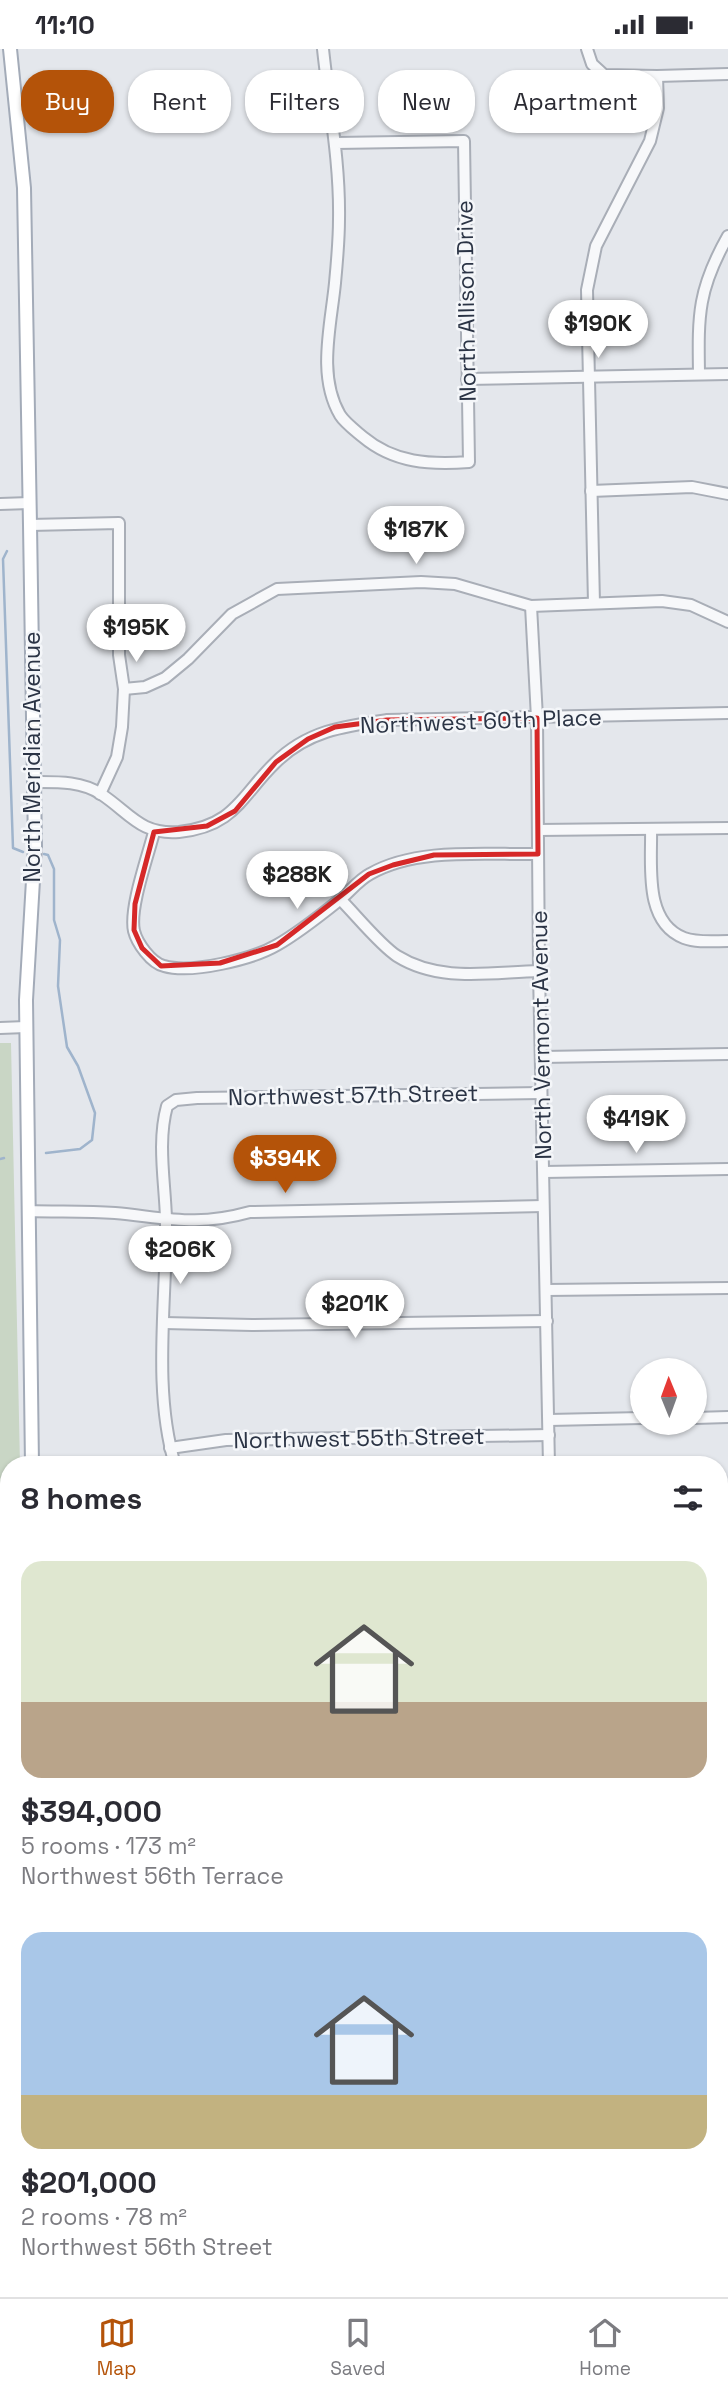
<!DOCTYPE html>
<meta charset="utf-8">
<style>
:root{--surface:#fff;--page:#f2f2f3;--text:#2b2b33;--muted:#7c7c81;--line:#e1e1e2;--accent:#b45309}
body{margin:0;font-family:"Space Grotesk",sans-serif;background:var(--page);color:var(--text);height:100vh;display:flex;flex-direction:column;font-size:26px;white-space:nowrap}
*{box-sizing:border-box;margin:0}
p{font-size:23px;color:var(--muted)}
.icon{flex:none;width:38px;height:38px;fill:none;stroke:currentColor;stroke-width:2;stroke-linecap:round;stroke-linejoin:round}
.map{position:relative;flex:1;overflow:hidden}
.sheet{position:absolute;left:0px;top:1407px;width:728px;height:842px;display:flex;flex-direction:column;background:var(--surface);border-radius:28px 28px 0 0;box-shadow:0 2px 5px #0004}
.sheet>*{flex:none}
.hud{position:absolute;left:21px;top:21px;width:686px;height:63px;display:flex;gap:14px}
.needle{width:46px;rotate:359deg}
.fabs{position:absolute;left:630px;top:1309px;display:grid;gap:14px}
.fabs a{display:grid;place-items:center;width:77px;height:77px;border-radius:50%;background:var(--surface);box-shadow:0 2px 5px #0004;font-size:35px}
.price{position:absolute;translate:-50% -60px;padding:0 16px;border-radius:24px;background:#fff;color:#222;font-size:23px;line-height:46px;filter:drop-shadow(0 2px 4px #0008)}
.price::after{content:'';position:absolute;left:50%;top:42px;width:21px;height:16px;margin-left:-10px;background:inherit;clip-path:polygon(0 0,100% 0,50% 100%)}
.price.active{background:var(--accent);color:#fff}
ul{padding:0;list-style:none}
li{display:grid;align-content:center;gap:14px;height:371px;padding:0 21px}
li span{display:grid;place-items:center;height:217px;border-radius:21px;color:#555}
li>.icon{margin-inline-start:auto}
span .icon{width:126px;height:126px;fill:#fffc;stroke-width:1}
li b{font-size:30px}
h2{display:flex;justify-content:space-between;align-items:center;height:84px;padding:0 21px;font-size:30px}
.tag{padding:0 24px;border-radius:28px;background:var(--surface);box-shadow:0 2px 5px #0004;font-size:24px;line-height:63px}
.tag.active{background:var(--accent);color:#fff}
.status{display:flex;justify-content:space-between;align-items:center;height:49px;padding:0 35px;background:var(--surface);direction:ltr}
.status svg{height:19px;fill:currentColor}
.tab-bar{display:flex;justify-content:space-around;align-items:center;height:98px;border-top:2px solid var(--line);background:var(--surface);font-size:19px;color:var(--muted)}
.tab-bar a{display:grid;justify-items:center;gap:4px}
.tab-bar .active{color:var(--accent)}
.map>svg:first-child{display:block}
.green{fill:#c9d6c5}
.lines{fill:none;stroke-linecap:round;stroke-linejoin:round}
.stream{stroke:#9fb4cc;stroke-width:2.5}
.minor-casing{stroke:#a9aeb7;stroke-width:14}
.major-casing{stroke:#a3abb8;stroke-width:16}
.minor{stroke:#f7f8fa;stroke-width:10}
.major{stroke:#fff;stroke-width:12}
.marked{fill:none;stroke:#d62828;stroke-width:5;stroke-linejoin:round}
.labels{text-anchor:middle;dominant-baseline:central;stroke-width:5;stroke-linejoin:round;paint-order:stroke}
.street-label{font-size:23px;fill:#2b3445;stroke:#f4f6f9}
</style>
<div class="status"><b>11:10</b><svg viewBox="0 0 49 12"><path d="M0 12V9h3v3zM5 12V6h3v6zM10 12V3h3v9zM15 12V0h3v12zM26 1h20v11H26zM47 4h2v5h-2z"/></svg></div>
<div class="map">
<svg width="728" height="2248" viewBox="0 0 728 2248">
<rect width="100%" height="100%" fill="#e4e7ec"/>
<!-- green -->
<g class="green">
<path d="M0,994H11L20,1416H9V1605H0Z"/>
<rect x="0" y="1778" width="9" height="230"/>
</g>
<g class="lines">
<!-- stream -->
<g class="stream">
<path d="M7,502L3,510L13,799L23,803"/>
<path d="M44,805L48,806L54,820V871L60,891L58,937L67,998L78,1017L95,1064L92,1091L80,1100L46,1104"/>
<path d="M0,1110L4,1109"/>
</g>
<!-- minor casing -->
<g class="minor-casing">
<g id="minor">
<path d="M323,0C329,57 340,113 339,170C339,191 337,213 335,234C331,276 317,327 340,366C345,374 356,382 363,388C394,414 430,416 469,413L464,92L336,94"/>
<path d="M587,0L592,15L604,26L657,27L658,59L650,92L596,197L587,241L594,554"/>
<path d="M657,27L728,25"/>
<path d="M699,324C698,265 698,240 728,187"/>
<path d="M467,330L728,325"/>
<path d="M591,442L692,438L728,445"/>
<path d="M0,455L30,454"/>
<path d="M30,476L119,474V606L124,640L122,678L117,708L100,745"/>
<path d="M531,557L537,669L539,922L549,1416"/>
<path d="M124,640L145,638L165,629L188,610L232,565L277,540L421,533L455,535L531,557L662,552L691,556L728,573"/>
<path d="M34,733C57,733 81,732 101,745C130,764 140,786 179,783C235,777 241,747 275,714C307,682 344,677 387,671L728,664"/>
<path d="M651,780C652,815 643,873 684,889C697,894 714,892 728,892"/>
<path d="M538,781L728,779"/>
<path d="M154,783C148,807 129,859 134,882C137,894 151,914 164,917C192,925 253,910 277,896C300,883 322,865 342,849C351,841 360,830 370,825C417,798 486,806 538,805"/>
<path d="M340,850C356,866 380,896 397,907C440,934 491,923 539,922"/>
<path d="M0,979L26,978"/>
<path d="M542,1008L728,1005"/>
<path d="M544,1123L728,1120"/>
<path d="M28,1162C57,1163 86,1162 115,1164C168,1169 196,1178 250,1163L543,1157"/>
<path d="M546,1241L728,1239"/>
<path d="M164,1274L252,1276L547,1272"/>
<path d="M695,1369L728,1368"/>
<path d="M549,1371L642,1369"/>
<path d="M170,1399L226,1391L549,1386"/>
<path d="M175,1416C152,1338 167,1250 166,1170C165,1133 157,1093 167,1057L176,1051L197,1049L541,1044"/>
<path d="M719,1497L728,1496"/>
<path d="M719,1626H728"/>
<path d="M719,1755H728"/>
<path d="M719,1882H728"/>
<path d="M563,2240V2248"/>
<path d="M670,2248V2240"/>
</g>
</g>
<!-- major casing -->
<g class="major-casing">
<g id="major">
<path d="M10,0L24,139L30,476L35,797L26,951L32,1416"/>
<path d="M719,2013H728"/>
<path d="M0,2024H9"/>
<path d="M45,2240V2248"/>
</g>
</g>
<!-- minor -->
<use href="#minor" class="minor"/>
<!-- major -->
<use href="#major" class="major"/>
</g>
<!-- marked area -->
<path class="marked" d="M537,669L538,805L434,806L393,816L369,825L277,896L220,914L161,917L142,899L134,881L135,855L154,783L207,777L235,762L276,713L308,690L335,678L387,671Z"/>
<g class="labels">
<!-- street labels -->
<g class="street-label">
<text transform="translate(466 252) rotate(-91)">North Allison Drive</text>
<text transform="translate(481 672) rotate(-2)">Northwest 60th Place</text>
<text transform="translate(32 708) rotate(-90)">North Meridian Avenue</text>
<text transform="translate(541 986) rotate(-91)">North Vermont Avenue</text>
<text transform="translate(353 1046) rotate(-1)">Northwest 57th Street</text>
<text transform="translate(359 1389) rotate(-1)">Northwest 55th Street</text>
</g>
</g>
</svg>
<div class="fabs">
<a><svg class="needle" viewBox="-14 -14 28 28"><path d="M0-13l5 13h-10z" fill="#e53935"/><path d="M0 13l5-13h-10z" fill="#7c7c81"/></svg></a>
</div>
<b class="price" style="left:598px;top:311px">$190K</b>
<b class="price" style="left:416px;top:517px">$187K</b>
<b class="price" style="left:136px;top:615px">$195K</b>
<b class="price" style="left:297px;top:862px">$288K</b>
<b class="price" style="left:636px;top:1106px">$419K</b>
<b class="price active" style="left:285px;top:1146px">$394K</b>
<b class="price" style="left:180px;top:1237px">$206K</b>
<b class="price" style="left:355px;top:1291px">$201K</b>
<div class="hud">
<a class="tag active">Buy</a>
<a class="tag">Rent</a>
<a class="tag">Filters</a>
<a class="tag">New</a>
<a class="tag">Apartment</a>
</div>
<section class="sheet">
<h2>8 homes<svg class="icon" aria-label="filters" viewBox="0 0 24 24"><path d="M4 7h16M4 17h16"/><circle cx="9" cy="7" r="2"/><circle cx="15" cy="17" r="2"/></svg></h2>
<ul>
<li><span style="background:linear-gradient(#dfe7d0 65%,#b9a48a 0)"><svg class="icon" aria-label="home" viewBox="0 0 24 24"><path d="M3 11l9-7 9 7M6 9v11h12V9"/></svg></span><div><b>$394,000</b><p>5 rooms · 173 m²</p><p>Northwest 56th Terrace</p></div></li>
<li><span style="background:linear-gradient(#a9c7e8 75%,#c2b280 0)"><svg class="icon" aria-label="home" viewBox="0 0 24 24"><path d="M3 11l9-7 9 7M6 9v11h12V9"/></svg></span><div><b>$201,000</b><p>2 rooms · 78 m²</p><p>Northwest 56th Street</p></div></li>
</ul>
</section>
</div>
<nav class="tab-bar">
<a class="active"><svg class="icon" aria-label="map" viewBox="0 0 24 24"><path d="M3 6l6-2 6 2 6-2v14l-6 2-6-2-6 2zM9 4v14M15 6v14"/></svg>Map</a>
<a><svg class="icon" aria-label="saved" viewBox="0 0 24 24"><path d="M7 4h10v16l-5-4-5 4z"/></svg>Saved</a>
<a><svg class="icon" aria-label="home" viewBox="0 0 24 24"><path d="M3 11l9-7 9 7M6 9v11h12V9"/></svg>Home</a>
</nav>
